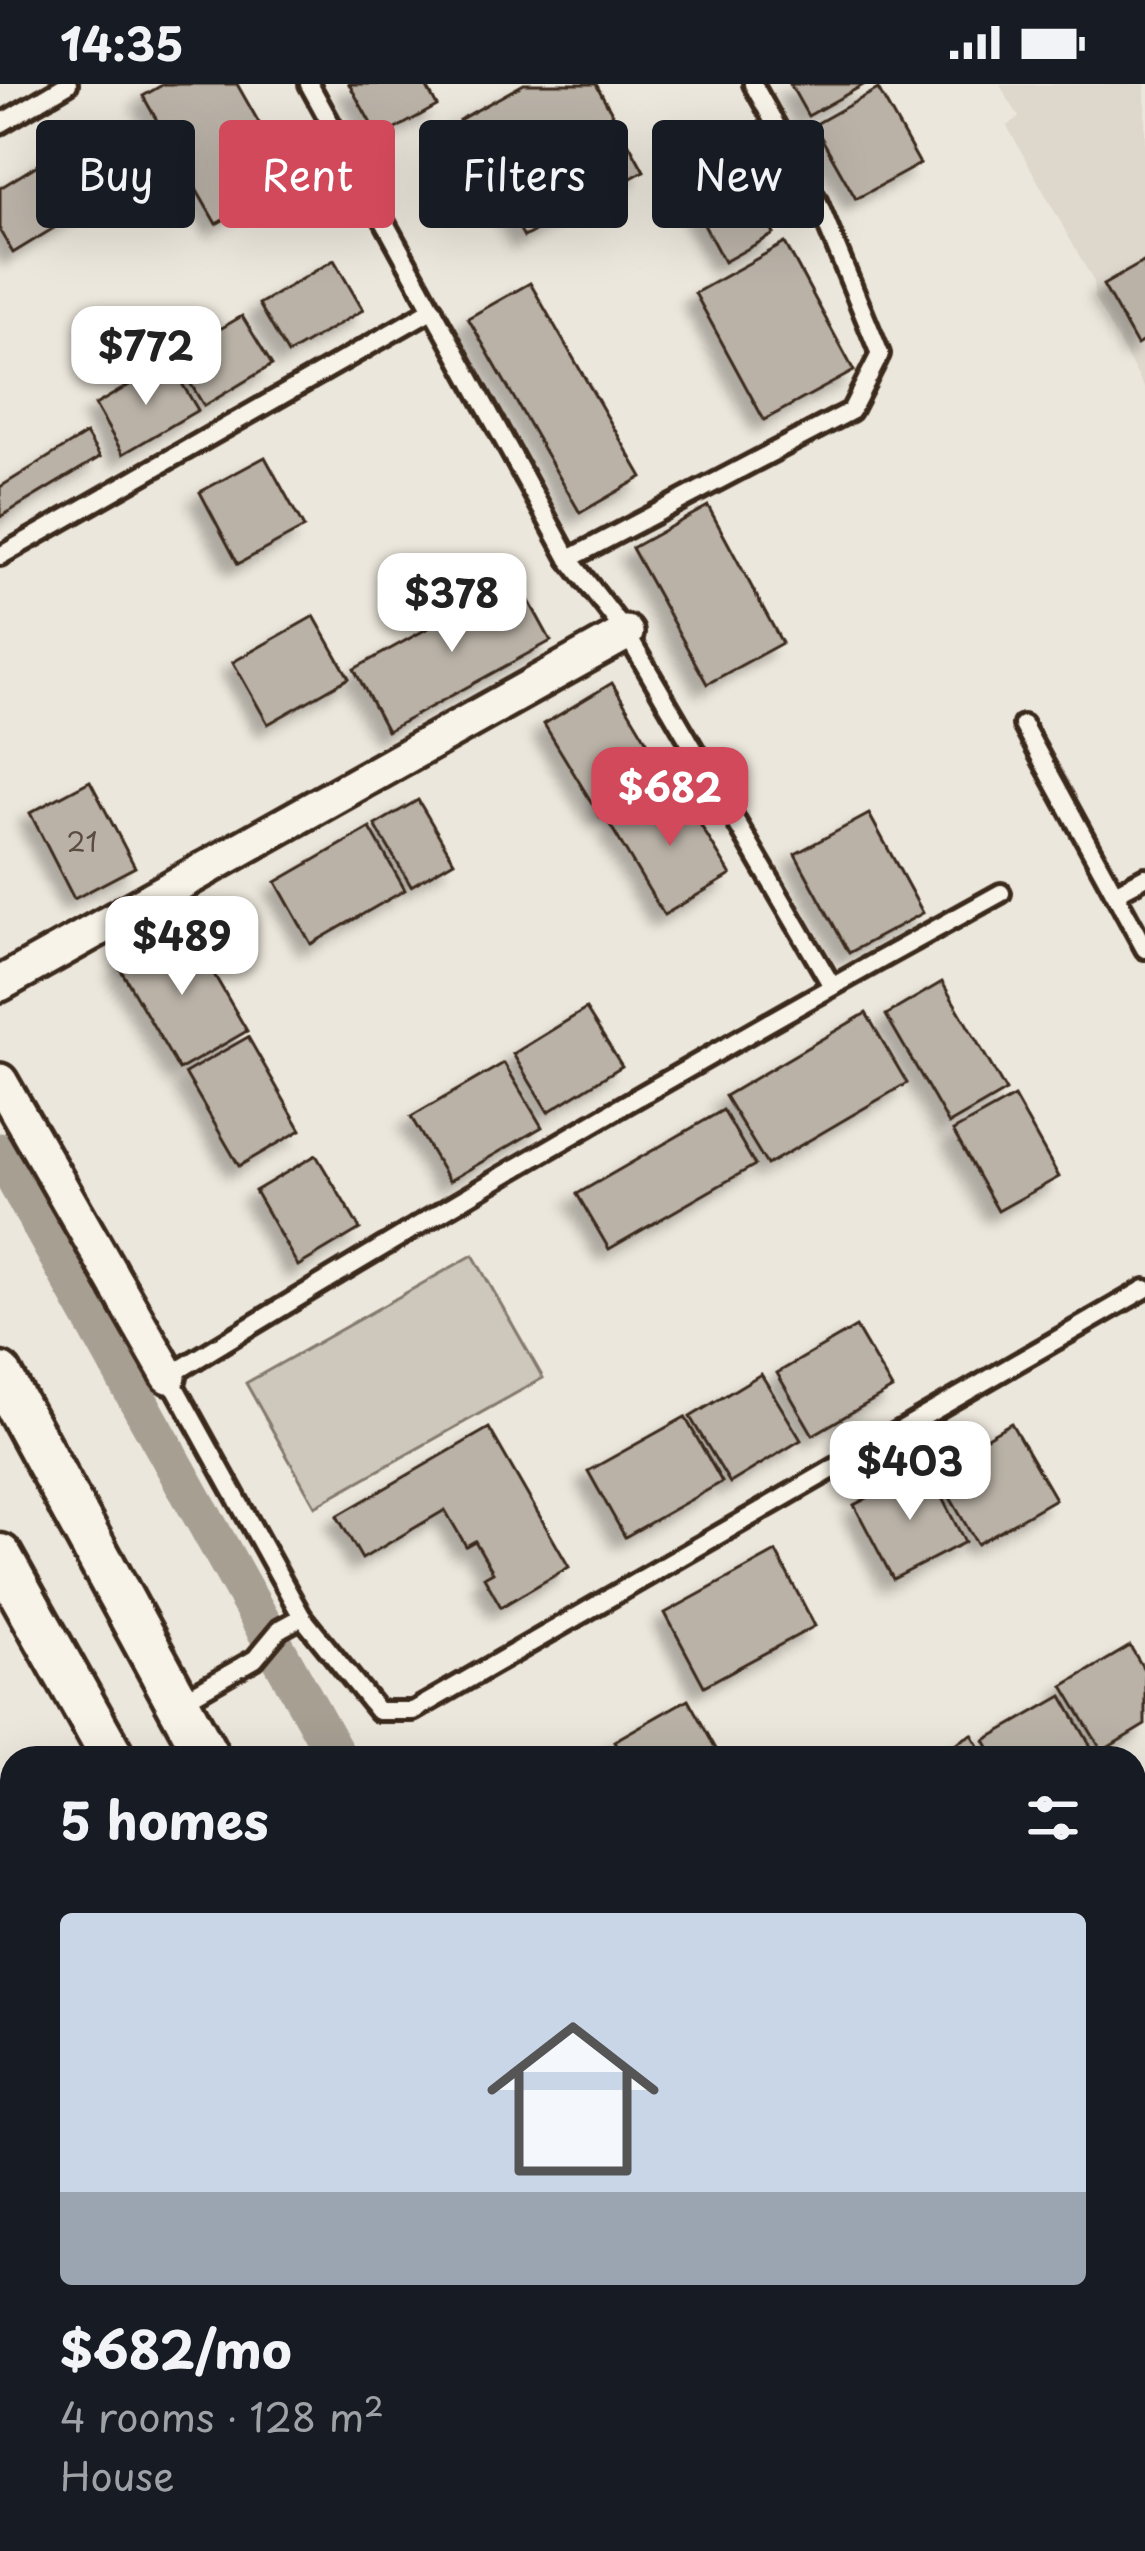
<!DOCTYPE html>
<meta charset="utf-8">
<style>
:root{--surface:#171b24;--page:#242831;--text:#f1f3f6;--muted:#9ea1a6;--line:#363941;--accent:#d1495b}
body{margin:0;font-family:"Playpen Sans",sans-serif;background:var(--page);color:var(--text);height:100vh;display:flex;flex-direction:column;font-size:45px;white-space:nowrap}
*{box-sizing:border-box;margin:0}
p{font-size:39px;color:var(--muted)}
.icon{flex:none;width:66px;height:66px;fill:none;stroke:currentColor;stroke-width:2;stroke-linecap:round;stroke-linejoin:round}
.map{position:relative;flex:1;overflow:hidden}
.sheet{position:absolute;left:0px;top:1662px;width:1146px;height:807px;display:flex;flex-direction:column;background:var(--surface);border-radius:36px 36px 0 0;box-shadow:0 12px 48px #0002}
.sheet>*{flex:none}
.top-card{position:absolute;left:36px;top:36px;width:1074px;height:108px;display:flex;gap:24px}
.price{position:absolute;translate:-50% -102px;padding:0 27px;border-radius:24px;background:#fff;color:#222;font-size:39px;line-height:78px;filter:drop-shadow(0 3px 6px #0008)}
.price::after{content:'';position:absolute;left:50%;top:72px;width:36px;height:27px;margin-left:-18px;background:inherit;clip-path:polygon(0 0,100% 0,50% 100%)}
.price.current{background:var(--accent);color:#fff}
ul{padding:0;list-style:none}
li{display:grid;align-content:center;gap:24px;height:636px;padding:0 60px}
li+li{border-top:3px solid var(--line)}
li span{display:grid;place-items:center;height:372px;border-radius:12px;color:#555}
li>.icon{margin-inline-start:auto}
span .icon{width:216px;height:216px;fill:#fffc;stroke-width:1}
li b{font-size:51px}
h2{display:flex;justify-content:space-between;align-items:center;height:144px;padding:0 60px;font-size:51px}
.chip{padding:0 42px;border-radius:12px;background:var(--surface);box-shadow:0 12px 48px #0002;font-size:42px;line-height:108px}
.chip.current{background:var(--accent);color:#fff}
.status{display:flex;justify-content:space-between;align-items:center;height:84px;padding:0 60px;background:var(--surface);direction:ltr}
.status svg{height:33px;fill:currentColor}
.map>svg:first-child{display:block}
.built{fill:#ddd7cc}
.green{fill:#cec8bc;stroke:#84796d;stroke-width:3}
.lines{fill:none;stroke-linecap:round;stroke-linejoin:round}
.canal{stroke:#a89f93;stroke-width:39}
.building{fill:#bab2a7;stroke:#3b2a1e;stroke-width:3;filter:url(#shadow)}
.service-casing{stroke:#3b2a1e;stroke-width:26}
.minor-casing{stroke:#3b2a1e;stroke-width:42}
.tertiary-casing{stroke:#3b2a1e;stroke-width:51}
.service{stroke:#f7f3e8;stroke-width:16}
.minor{stroke:#f7f3e8;stroke-width:33}
.tertiary{stroke:#f7f3e8;stroke-width:42}
.labels{text-anchor:middle;dominant-baseline:central;stroke-width:9;stroke-linejoin:round;paint-order:stroke}
.number-label{font-size:27px;fill:#5b4c40}
</style>
<div class="status"><b>14:35</b><svg viewBox="0 0 49 12"><path d="M0 12V9h3v3zM5 12V6h3v6zM10 12V3h3v9zM15 12V0h3v12zM26 1h20v11H26zM47 4h2v5h-2z"/></svg></div>
<div class="map">
<svg width="1145" height="2467" viewBox="0 0 1145 2467">
<defs>
<filter id="shadow"><feDropShadow dx="-11" dy="11" stdDeviation="6" flood-color="#0004"/></filter>
</defs>
<rect width="100%" height="100%" fill="#ece7dc"/>
<filter id="ink" filterUnits="userSpaceOnUse"><feTurbulence type="fractalNoise" baseFrequency=".00833" numOctaves="2"/><feDisplacementMap in="SourceGraphic" scale="24" xChannelSelector="R" yChannelSelector="G"/><feConvolveMatrix kernelMatrix="1 2 1 2 8 2 1 2 1" color-interpolation-filters="sRGB"/></filter>
<g filter="url(#ink)">
<!-- built -->
<g class="built">
<path d="M1145,0V305L1094,214V198L1007,42L1019,33L1000,1Z"/>
<path d="M0,1696L12,1718V2457H425L430,2467H0Z"/>
<path d="M1145,1853V2467H814L808,2457H1134V1859Z"/>
</g>
<!-- green -->
<path class="green" d="M473,1171L543,1294L315,1422L246,1299Z"/>
<g class="lines">
<!-- canal -->
<g class="canal">
<path d="M0,1068L337,1674"/>
<path d="M780,2457L785,2467"/>
</g>
</g>
<!-- building -->
<g class="building">
<path d="M164,0H237L292,97L216,140L143,12Z"/>
<path d="M349,0H425L437,22L379,54Z"/>
<path d="M524,0H596L644,87L524,153L459,36Z"/>
<path d="M790,0H865L808,32Z"/>
<path d="M878,5L920,80L856,115L814,41Z"/>
<path d="M75,58L108,111L13,169L0,147V104Z"/>
<path d="M732,73L774,150L724,178L682,100Z"/>
<path d="M785,159L854,287L764,336L695,209Z"/>
<path d="M334,176L363,226L288,270L259,220Z"/>
<path d="M1145,177V256L1137,261L1103,201Z"/>
<path d="M530,199L642,393L580,429L468,234Z"/>
<path d="M242,232L272,281L204,322L174,272Z"/>
<path d="M169,278L198,326L123,370L95,321Z"/>
<path d="M86,350L100,373L0,433V403Z"/>
<path d="M265,373L304,444L238,480L200,408Z"/>
<path d="M708,422L782,559L707,600L632,464Z"/>
<path d="M517,495L551,557L387,647L354,585Z"/>
<path d="M314,532L349,594L268,640L233,578Z"/>
<path d="M612,599L669,694L601,734L544,640Z"/>
<path d="M90,697L135,783L74,815L30,729Z"/>
<path d="M675,699L731,791L664,831L609,739Z"/>
<path d="M418,716L454,777L411,802L375,741Z"/>
<path d="M869,730L923,829L849,869L795,770Z"/>
<path d="M370,744L405,806L311,860L276,798Z"/>
<path d="M186,842L247,947L179,986L118,881Z"/>
<path d="M942,898L1006,1007L949,1040L886,931Z"/>
<path d="M586,925L622,982L548,1028L513,970Z"/>
<path d="M866,929L907,999L767,1081L725,1012Z"/>
<path d="M248,953L301,1046L239,1082L185,989Z"/>
<path d="M504,979L542,1043L449,1097L411,1033Z"/>
<path d="M1014,1013L1059,1093L998,1127L953,1047Z"/>
<path d="M723,1026L755,1081L609,1165L577,1110Z"/>
<path d="M316,1071L360,1145L298,1182L255,1107Z"/>
<path d="M856,1243L892,1305L813,1351L777,1289Z"/>
<path d="M761,1290L801,1356L730,1399L690,1333Z"/>
<path d="M685,1333L722,1398L625,1453L588,1387Z"/>
<path d="M1011,1339L1055,1415L977,1460L933,1384Z"/>
<path d="M489,1344L569,1483L501,1523L484,1493L493,1488L475,1457L466,1462L445,1426L362,1475L337,1432Z"/>
<path d="M926,1383L965,1458L893,1495L854,1421Z"/>
<path d="M776,1468L815,1542L704,1602L665,1529Z"/>
<path d="M1130,1562L1145,1587V1641L1102,1667L1063,1602Z"/>
<path d="M1062,1612L1093,1666L1079,1674H995L985,1656Z"/>
<path d="M688,1615L721,1674H623L614,1657Z"/>
<path d="M972,1650L986,1674H930Z"/>
<path d="M12,2059V2202L0,2181V2066Z"/>
<path d="M12,2318V2457H160L166,2467H5L0,2458V2325Z"/>
<path d="M1134,2356L1145,2375V2406L1134,2412Z"/>
</g>
<g class="lines">
<!-- service casing -->
<g class="service-casing">
<g id="service">
<path d="M309,0L569,475L626,549L832,902"/>
<path d="M0,40L68,0"/>
<path d="M0,472L433,225"/>
<path d="M569,475L851,327L880,270L816,114L753,0"/>
<path d="M1023,641L1145,865"/>
<path d="M1115,809L1145,793"/>
<path d="M302,1533L169,1292C443,1124 720,963 1001,809"/>
<path d="M180,1618L255,1575L280,1545L302,1533L378,1627H413L1145,1205"/>
<path d="M1134,1792L1145,1786"/>
<path d="M1138,2467L1145,2463"/>
</g>
</g>
<!-- minor casing -->
<g class="minor-casing">
<g id="minor">
<path d="M0,900L626,549"/>
<path d="M0,997L169,1292"/>
</g>
</g>
<!-- tertiary casing -->
<g class="tertiary-casing">
<g id="tertiary">
<path d="M0,1291L208,1674"/>
<path d="M0,1472L113,1674"/>
<path d="M549,2457L555,2467"/>
<path d="M645,2457L651,2467"/>
</g>
</g>
<!-- service -->
<use href="#service" class="service"/>
<!-- minor -->
<use href="#minor" class="minor"/>
<!-- tertiary -->
<use href="#tertiary" class="tertiary"/>
</g>
</g>
<g class="labels">
<!-- number labels -->
<g class="number-label">
<text x="82" y="756">21</text>
</g>
</g>
</svg>
<b class="price" style="left:146px;top:324px">$772</b>
<b class="price" style="left:452px;top:571px">$378</b>
<b class="price current" style="left:670px;top:765px">$682</b>
<b class="price" style="left:182px;top:914px">$489</b>
<b class="price" style="left:910px;top:1439px">$403</b>
<div class="top-card">
<a class="chip">Buy</a>
<a class="chip current">Rent</a>
<a class="chip">Filters</a>
<a class="chip">New</a>
</div>
<section class="sheet">
<h2>5 homes<svg class="icon" aria-label="filters" viewBox="0 0 24 24"><path d="M4 7h16M4 17h16"/><circle cx="9" cy="7" r="2"/><circle cx="15" cy="17" r="2"/></svg></h2>
<ul>
<li><span style="background:linear-gradient(#c9d6e8 75%,#9aa5b1 0)"><svg class="icon" aria-label="home" viewBox="0 0 24 24"><path d="M3 11l9-7 9 7M6 9v11h12V9"/></svg></span><div><b>$682/mo</b><p>4 rooms · 128 m²</p><p>House</p></div></li>
</ul>
</section>
</div>
